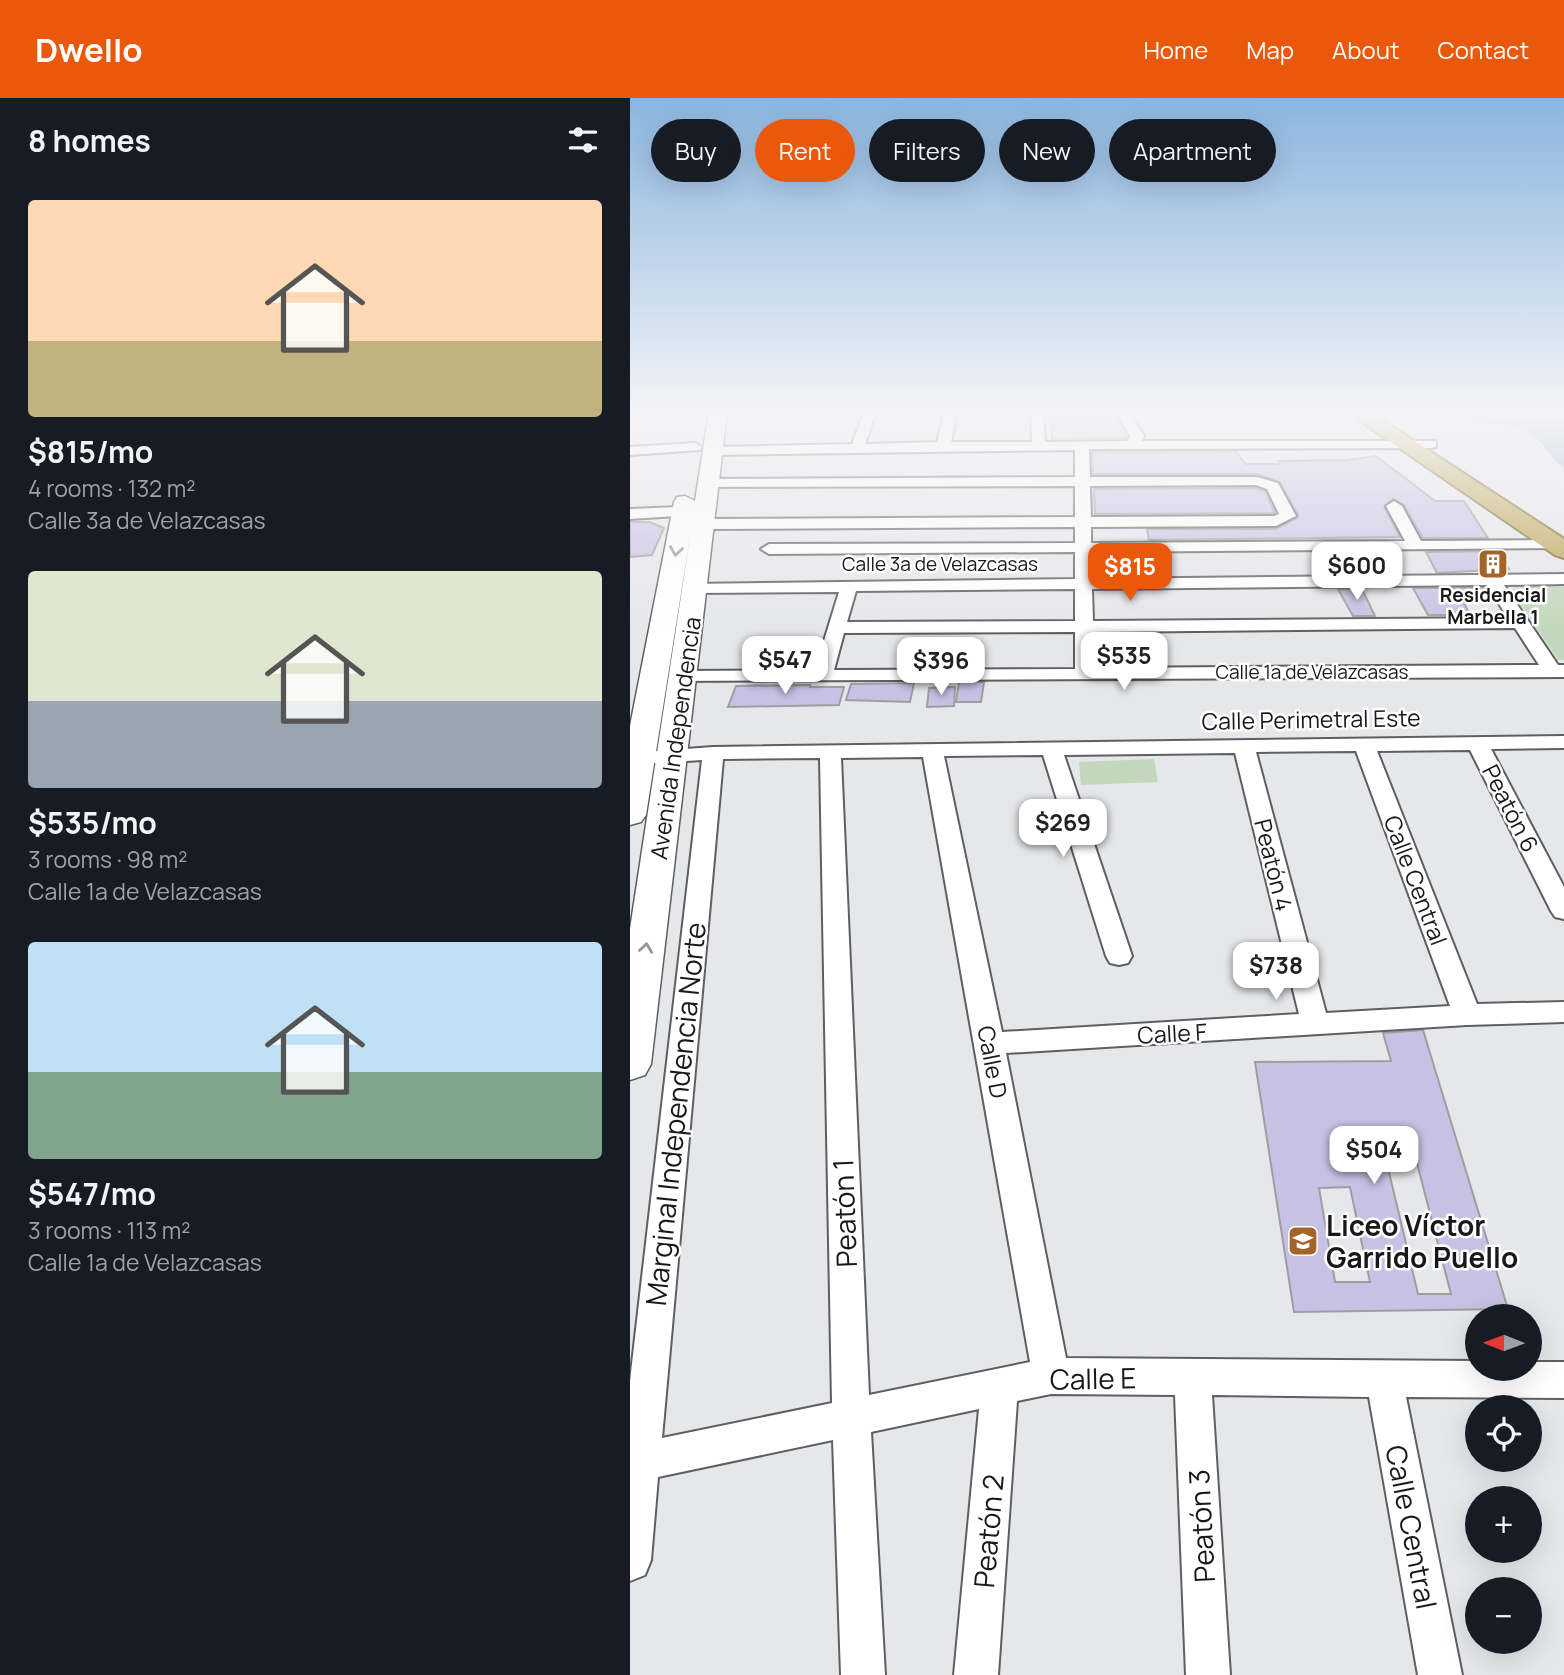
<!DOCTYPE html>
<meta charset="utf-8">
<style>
:root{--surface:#171b24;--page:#242831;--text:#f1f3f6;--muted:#9ea1a6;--accent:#ea580c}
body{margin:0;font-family:Manrope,sans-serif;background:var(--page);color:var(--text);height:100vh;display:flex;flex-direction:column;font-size:26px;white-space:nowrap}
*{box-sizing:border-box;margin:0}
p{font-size:23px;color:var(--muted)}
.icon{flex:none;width:38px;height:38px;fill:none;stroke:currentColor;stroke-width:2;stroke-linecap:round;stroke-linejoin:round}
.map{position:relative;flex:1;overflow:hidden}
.drawer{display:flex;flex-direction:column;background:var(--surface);width:630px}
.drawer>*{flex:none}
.hud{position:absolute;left:21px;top:21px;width:665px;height:63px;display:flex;gap:14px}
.needle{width:46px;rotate:271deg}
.controls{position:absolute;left:835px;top:1206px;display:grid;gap:14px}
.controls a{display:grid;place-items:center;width:77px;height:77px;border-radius:50%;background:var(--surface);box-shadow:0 7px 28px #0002;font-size:35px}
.price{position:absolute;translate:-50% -60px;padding:0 16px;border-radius:14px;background:#fff;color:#222;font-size:23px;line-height:46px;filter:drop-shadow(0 2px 4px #0008)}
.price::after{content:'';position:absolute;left:50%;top:42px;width:21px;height:16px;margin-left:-10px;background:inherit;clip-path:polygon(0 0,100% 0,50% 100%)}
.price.active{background:var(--accent);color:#fff}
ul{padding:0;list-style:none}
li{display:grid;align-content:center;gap:14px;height:371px;padding:0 28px}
li span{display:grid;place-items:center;height:217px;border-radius:7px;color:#555}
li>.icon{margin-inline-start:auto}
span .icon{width:126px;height:126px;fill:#fffc;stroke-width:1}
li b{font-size:30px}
h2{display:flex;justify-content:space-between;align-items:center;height:84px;padding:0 28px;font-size:30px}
.chip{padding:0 24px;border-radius:32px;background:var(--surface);box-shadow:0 7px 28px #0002;font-size:24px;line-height:63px}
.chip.active{background:var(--accent);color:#fff}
header{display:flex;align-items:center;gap:42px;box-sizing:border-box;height:98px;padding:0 35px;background:var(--accent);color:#fff}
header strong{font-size:33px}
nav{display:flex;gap:38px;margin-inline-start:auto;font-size:24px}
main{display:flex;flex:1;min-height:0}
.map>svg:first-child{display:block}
.green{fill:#c2d7bb}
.water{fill:#9db6d1}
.building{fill:#c7c2e5;stroke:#9e9ea1;stroke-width:2;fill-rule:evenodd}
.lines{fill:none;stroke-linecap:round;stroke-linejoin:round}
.minor-casing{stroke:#5e5f62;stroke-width:4}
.secondary-casing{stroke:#5e5f62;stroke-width:3}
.trunk-casing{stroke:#796521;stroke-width:4}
.minor{fill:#fff;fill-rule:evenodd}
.secondary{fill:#fff;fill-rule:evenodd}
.trunk{fill:#bea452;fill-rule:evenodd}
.oneway{stroke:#979798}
.labels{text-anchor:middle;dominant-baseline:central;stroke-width:5;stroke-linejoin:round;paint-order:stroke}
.far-street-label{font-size:19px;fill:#171819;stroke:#fff}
.far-poi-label{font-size:19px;font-weight:bold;fill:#171819;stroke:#fff}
.street-label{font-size:23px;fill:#171819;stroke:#fff}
.near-street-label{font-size:28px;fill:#171819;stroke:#fff}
.near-poi-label{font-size:28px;font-weight:bold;fill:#171819;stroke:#fff;text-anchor:start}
</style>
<header>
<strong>Dwello</strong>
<nav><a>Home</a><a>Map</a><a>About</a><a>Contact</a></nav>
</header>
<main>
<section class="drawer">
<h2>8 homes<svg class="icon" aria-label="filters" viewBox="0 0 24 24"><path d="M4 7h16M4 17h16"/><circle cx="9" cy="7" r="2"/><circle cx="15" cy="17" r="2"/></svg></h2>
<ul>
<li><span style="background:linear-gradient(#ffd9b3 65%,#c2b280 0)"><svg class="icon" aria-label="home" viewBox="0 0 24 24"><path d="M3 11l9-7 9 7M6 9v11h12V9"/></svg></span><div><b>$815/mo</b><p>4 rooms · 132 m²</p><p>Calle 3a de Velazcasas</p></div></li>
<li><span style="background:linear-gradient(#dfe7d0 60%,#9aa5b1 0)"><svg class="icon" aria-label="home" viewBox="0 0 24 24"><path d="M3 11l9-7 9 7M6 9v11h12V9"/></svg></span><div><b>$535/mo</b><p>3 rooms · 98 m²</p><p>Calle 1a de Velazcasas</p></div></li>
<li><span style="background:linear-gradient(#bfe0f5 60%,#7fa58c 0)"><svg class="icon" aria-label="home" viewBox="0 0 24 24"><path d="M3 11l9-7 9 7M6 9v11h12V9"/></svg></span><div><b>$547/mo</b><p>3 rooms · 113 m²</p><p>Calle 1a de Velazcasas</p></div></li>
</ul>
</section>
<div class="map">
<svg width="934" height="1577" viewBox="0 0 934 1577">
<rect width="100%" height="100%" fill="#e6e7ea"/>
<!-- green -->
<g class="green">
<path d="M934,487V562H928L881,491L893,488Z"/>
<path d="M524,661L528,684L451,687L449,664Z"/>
</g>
<!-- water -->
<path class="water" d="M828,314H934V370C917,357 912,339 890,330C870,322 843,332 828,314Z"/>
<!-- building -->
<g class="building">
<path d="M423,314H484L496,340L422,341Z"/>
<path d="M606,353L615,366H650L648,363L717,362L746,358L805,403H834L858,440H793L774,407L763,401L754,409L770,439L519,442L517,431H646L667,420L668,417L650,384L628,376H463L462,354Z"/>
<path d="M626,390L635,393L645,415L465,416L464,391Z"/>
<path d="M0,424H20L34,430L22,457L0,459Z"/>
<path d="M867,453L879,471L807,475L796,454Z"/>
<path d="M716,454L725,476H702L693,455Z"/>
<path d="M783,490H853L859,501H832L840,517H798Z"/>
<path d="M708,491H732L745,518H723Z"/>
<path d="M329,584H354L351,604H326Z"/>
<path d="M284,585L280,604L216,602L221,586Z"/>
<path d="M180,587V589H214L209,607L98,609L106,588Z"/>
<path d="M325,589L324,608L297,609L299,590Z"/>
<path d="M793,932L878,1211L664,1214L625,964L761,963L753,935ZM781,1042L821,1196H788L753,1049ZM720,1089L740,1184H705L689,1090Z"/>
</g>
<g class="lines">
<!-- minor casing -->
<g class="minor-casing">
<g id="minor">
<path d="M234,314H246L235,346L307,344L315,314H327L321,344H402L401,314H413L415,344L498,343L500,338L487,314H499L514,338L512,343H806V349L801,350L459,351L460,379H627L648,385L666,418L646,428L461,429V445L775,443L756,408L764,403L772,408L791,443L926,442L932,444L934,447L932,450L462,454V481L934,476V486L874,487L928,567H934V579L46,583L43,579L46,575L53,573L185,572L209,494L65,495L59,494L56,490L59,486L445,481V454L139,456L131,451L139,446L445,445V429L73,431L65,426L73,421L445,419V388L80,389L73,385L80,381L445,379V352L84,357L77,353L84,349L222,346ZM626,387L637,391L649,416L644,418L461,419L460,388ZM857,487L878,520L463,523L462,491ZM445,491V523L217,524L226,493ZM885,530L909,567L464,570V534ZM445,534V571L204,572L214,535Z"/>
<path d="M65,345L72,349L70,352L0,357V349Z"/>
<path d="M73,408L81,413L78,416L0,421V411Z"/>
<path d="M934,638V650L861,651L934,789V821L925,819L921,813L840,652L747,653L847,906L934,904V924L837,927L376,955L436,1260L847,1263V1270H900V1264H934V1300L776,1299L832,1577H788L739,1299L582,1297L600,1577H556L545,1297L421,1296L387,1303L368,1577H324L349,1311L241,1334L255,1577H211L203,1342L28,1379L21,1462L15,1477L0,1483V1283L72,662L9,666L0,662L1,655L83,649ZM726,653L820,908L696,915L626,654ZM605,655L669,916L372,934L314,658L413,657L476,858L480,865L489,867L498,865L502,858L434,657ZM293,659L400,1264L239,1297L211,660ZM190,660L202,1305L32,1340L93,661Z"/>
</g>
</g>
<!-- secondary casing -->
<g class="secondary-casing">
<path id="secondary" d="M79,314H97L21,966L15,977L0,982V831L62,426L16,717L11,724L0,727V628L44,404L47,399L55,398L65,403Z"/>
</g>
<!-- trunk casing -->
<g class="trunk-casing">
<path id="trunk" d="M717,314H740L934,441V460L925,457Z"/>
</g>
<!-- minor -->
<use href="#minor" class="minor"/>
<!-- secondary -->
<use href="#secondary" class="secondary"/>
<!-- trunk -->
<use href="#trunk" class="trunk"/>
</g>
<!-- one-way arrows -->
<defs><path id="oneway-chevron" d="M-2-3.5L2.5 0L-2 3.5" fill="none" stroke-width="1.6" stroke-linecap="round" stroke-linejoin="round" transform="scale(1.75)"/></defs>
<g class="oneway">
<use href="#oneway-chevron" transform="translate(46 453) rotate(99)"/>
<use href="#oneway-chevron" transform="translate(16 850) rotate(-82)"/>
</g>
<!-- sky -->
<linearGradient id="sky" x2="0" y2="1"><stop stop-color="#8ab5df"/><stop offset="0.59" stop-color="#f4f4f6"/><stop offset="1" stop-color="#f4f4f6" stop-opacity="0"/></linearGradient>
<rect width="934" height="535" fill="url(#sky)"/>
<!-- icons -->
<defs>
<g id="building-square" transform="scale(1.575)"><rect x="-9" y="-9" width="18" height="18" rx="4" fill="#a3642b" stroke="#fff"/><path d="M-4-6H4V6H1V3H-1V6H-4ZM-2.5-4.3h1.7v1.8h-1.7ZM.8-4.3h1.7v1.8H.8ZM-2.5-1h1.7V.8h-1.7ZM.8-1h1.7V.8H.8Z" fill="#fff"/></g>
<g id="school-square" transform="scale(1.575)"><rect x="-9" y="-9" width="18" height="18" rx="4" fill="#a3642b" stroke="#fff"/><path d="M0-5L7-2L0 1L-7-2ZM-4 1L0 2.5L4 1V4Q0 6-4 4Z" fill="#fff"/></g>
</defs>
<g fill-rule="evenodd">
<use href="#building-square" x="863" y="466"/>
<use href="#school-square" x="673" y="1143"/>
</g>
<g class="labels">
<!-- far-street labels -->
<g class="far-street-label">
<text x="310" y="466">Calle 3a de Velazcasas</text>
<text x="682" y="574">Calle 1a de Velazcasas</text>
</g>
<!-- far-poi labels -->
<g class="far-poi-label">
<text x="863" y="497">Residencial<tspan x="863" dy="22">Marbella 1</tspan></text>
</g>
<!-- street labels -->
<g class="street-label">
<text transform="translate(681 621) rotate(-1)">Calle Perimetral Este</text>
<text transform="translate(45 640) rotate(-82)">Avenida Independencia</text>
<text transform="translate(881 710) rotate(63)">Peatón 6</text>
<text transform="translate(644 767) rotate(76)">Peatón 4</text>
<text transform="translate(786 782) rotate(69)">Calle Central</text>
<text transform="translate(542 935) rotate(-3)">Calle F</text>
<text transform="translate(363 964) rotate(79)">Calle D</text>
</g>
<!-- near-street labels -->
<g class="near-street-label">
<text transform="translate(45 1016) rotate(-84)">Marginal Independencia Norte</text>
<text transform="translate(214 1115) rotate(-92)">Peatón 1</text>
<text transform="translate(463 1280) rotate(-1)">Calle E</text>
<text transform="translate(571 1428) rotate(-93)">Peatón 3</text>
<text transform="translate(782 1429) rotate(79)">Calle Central</text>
<text transform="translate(358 1433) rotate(-85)">Peatón 2</text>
</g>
<!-- near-poi labels -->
<g class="near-poi-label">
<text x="696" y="1127">Liceo Víctor<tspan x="696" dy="32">Garrido Puello</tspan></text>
</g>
</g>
</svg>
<div class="controls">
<a><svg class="needle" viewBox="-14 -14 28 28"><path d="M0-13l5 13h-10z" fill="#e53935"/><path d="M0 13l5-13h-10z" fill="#9ea1a6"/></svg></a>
<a><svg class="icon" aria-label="locate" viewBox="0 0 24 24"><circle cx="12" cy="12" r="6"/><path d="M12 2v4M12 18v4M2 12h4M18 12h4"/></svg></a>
<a>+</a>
<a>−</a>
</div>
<b class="price" style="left:727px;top:504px">$600</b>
<b class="price active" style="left:500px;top:505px">$815</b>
<b class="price" style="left:494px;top:594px">$535</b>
<b class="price" style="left:155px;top:598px">$547</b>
<b class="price" style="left:311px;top:599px">$396</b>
<b class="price" style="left:433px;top:761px">$269</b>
<b class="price" style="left:646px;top:904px">$738</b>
<b class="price" style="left:744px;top:1088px">$504</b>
<div class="hud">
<a class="chip">Buy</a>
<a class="chip active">Rent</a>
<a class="chip">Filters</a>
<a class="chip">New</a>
<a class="chip">Apartment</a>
</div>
</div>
</main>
